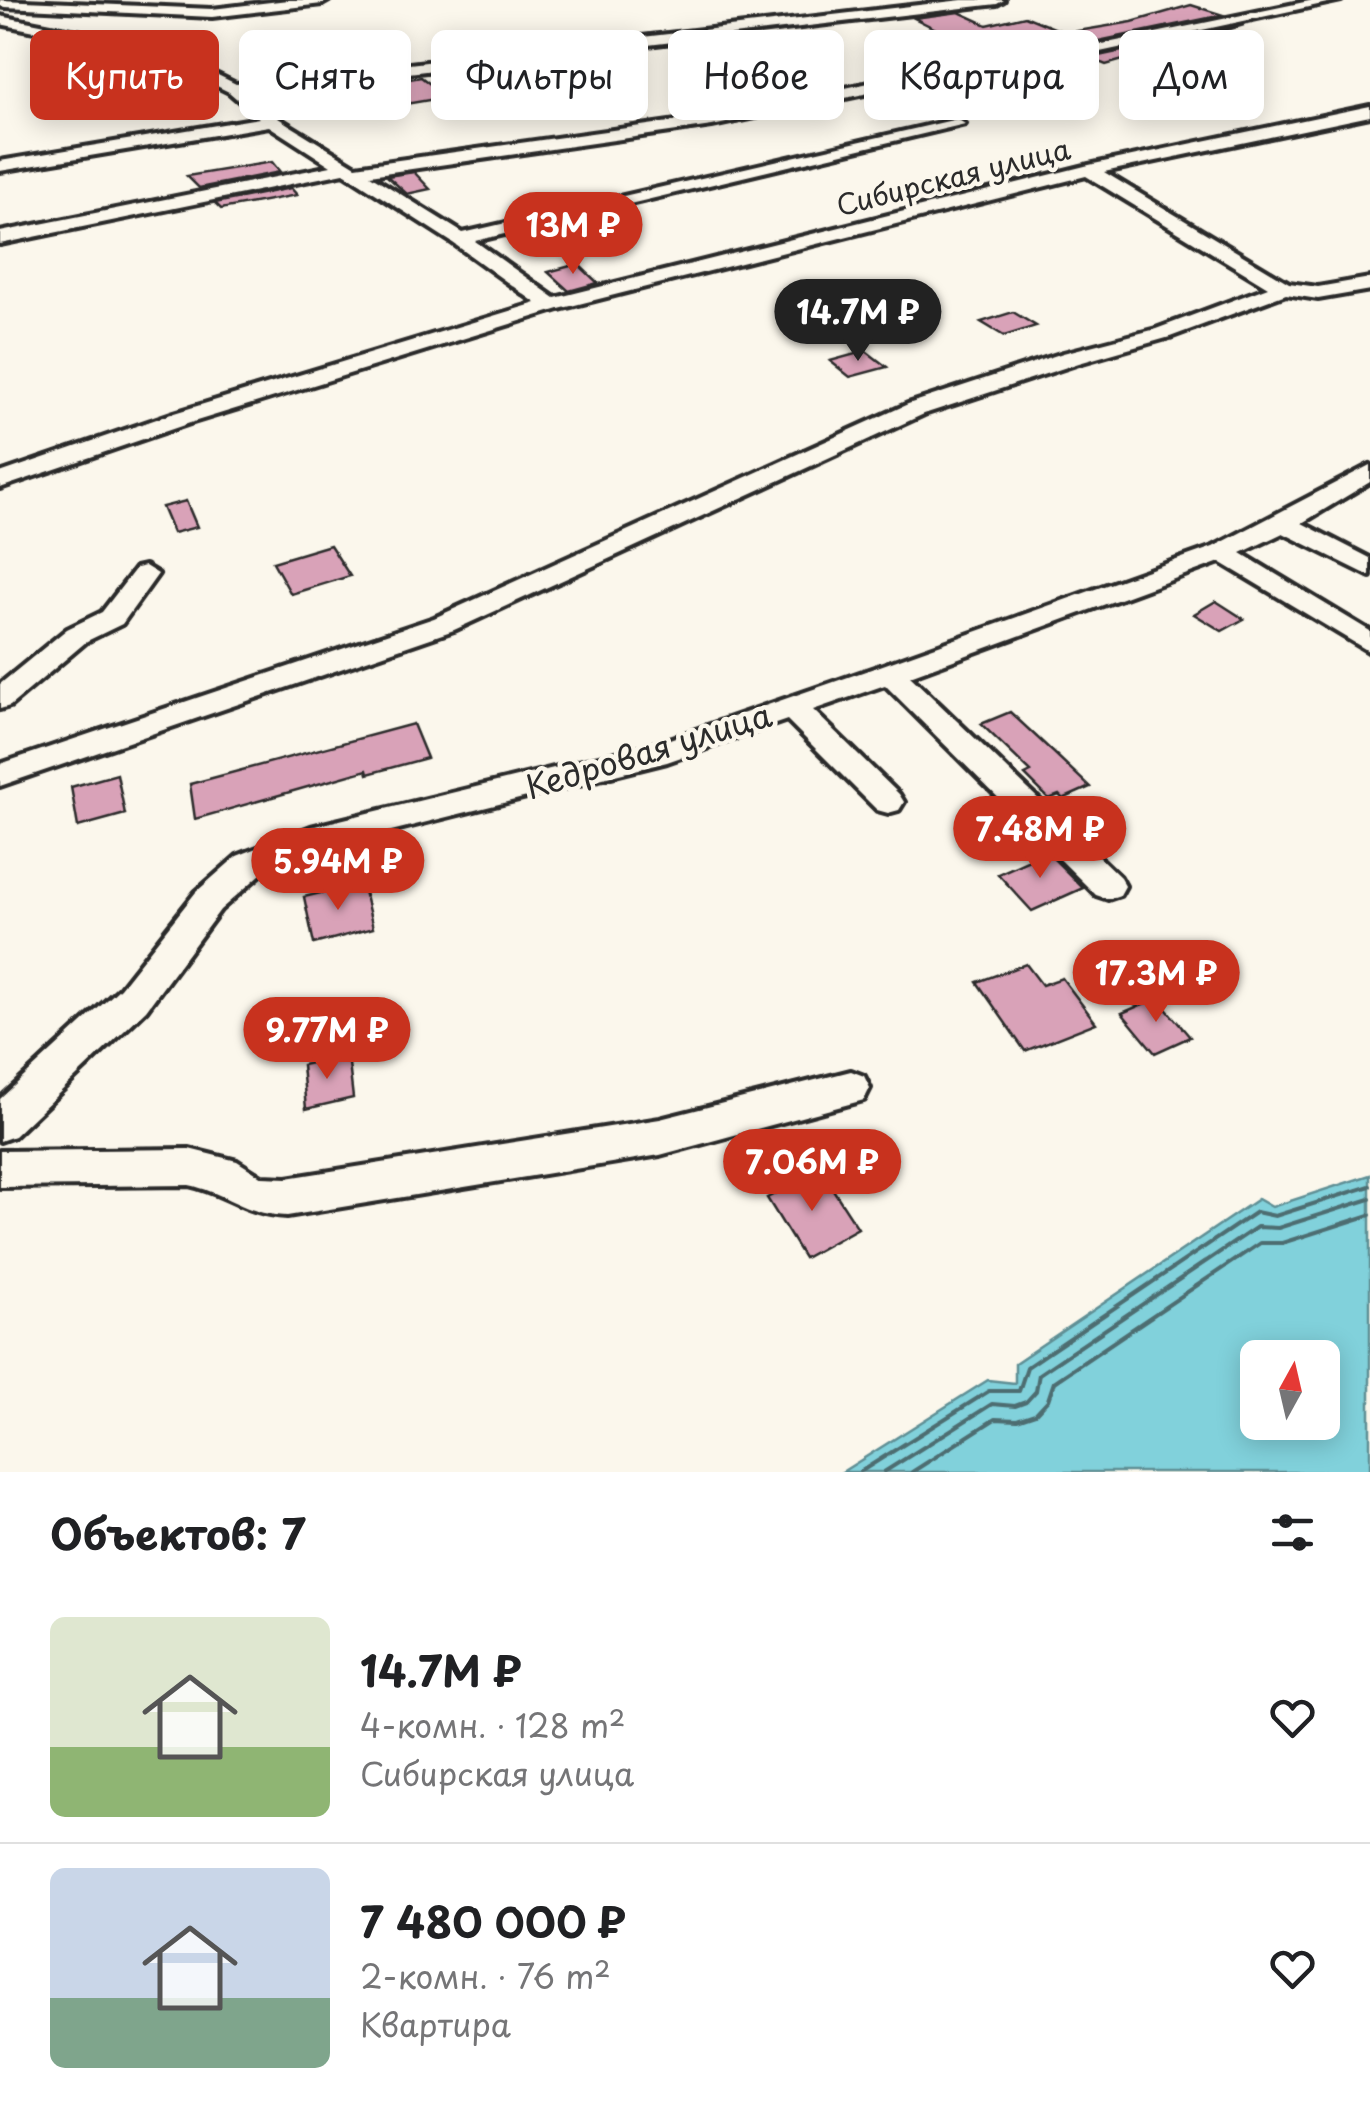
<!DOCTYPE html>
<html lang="ru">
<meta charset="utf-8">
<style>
:root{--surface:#fff;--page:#f6f6f6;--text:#202124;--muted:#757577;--line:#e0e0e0;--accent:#c8321e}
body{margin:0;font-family:"Playpen Sans",sans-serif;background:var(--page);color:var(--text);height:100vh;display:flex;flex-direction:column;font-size:38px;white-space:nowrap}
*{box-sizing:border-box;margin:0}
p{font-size:32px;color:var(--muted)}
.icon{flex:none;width:55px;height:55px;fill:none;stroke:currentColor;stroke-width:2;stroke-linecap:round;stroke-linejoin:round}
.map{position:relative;height:1472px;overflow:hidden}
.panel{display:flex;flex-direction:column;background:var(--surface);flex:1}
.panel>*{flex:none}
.top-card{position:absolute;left:30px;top:30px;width:1310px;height:90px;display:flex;gap:20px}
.needle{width:65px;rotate:8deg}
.fabs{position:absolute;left:1240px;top:1340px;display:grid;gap:20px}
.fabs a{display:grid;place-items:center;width:100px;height:100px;border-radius:15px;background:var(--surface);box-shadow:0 5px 25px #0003;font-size:50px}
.price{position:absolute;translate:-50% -85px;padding:0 22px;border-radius:35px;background:var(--accent);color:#fff;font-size:32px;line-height:65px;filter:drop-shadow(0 2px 5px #0008)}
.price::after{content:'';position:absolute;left:50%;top:60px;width:30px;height:22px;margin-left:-15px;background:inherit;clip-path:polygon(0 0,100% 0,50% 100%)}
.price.on{background:#222;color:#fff}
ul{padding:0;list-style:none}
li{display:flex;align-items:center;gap:30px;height:250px;padding:0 50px}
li+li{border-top:2px solid var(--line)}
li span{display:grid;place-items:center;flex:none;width:280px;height:200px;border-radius:15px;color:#555}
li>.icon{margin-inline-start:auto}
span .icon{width:120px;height:120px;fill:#fffc;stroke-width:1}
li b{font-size:42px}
h2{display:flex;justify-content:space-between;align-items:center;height:120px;padding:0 50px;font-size:42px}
.tag{padding:0 35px;border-radius:15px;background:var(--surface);box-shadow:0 5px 25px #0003;font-size:35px;line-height:90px}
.tag.on{background:var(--accent);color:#fff}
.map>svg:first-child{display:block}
.water{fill:#81d1db;stroke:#5f8f95;stroke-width:2.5;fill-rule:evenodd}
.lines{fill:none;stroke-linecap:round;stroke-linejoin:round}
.shore{stroke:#4d6d71;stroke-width:4}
.building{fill:#d9a2b8;stroke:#2b2b2b;stroke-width:2.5}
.minor-casing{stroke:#2b2b2b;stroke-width:8}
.minor{fill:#fbf7ec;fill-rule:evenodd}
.labels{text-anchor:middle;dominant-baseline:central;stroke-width:9;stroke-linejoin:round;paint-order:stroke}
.far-street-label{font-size:28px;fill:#2b2b2b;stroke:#fbf7ec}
.street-label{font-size:32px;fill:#2b2b2b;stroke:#fbf7ec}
</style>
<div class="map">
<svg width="1370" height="1472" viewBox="0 0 1370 1472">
<rect width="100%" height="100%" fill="#fbf7ec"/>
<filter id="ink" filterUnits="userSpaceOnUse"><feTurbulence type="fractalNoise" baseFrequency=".01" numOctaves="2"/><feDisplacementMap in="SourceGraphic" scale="20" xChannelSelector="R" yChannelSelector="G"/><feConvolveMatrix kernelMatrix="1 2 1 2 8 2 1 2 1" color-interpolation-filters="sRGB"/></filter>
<g filter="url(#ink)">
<!-- water -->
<path class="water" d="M1370,1175V1472H842L988,1380L1015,1383V1363L1258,1199L1272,1207ZM1258,1358H1322V1422H1258Z"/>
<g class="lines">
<!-- shore -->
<g class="shore">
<path d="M860,1472L989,1391H1019L1027,1367L1256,1212L1275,1216L1370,1186"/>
<path d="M884,1472L992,1404L1015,1406L1026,1402L1036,1391L1039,1374L1257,1227L1278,1228L1370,1199"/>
<path d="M912,1472L995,1419L1017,1420L1035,1414L1048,1400L1054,1382L1260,1243H1282L1370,1215"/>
</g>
</g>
<!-- building -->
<g class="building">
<path d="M1191,5L1223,15L1065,48L1054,44L990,52L955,30L942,32L914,18L959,12L987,25L1025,16L1066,33L1132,22Z"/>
<path d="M1244,25L1106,65L1089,58Z"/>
<path d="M421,77L447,97L388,107L369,86Z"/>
<path d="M272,162L280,172L199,188L187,176Z"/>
<path d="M414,172L430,189L407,194L387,176Z"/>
<path d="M291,188L297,195L221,209L215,203Z"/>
<path d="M578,264L598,283L569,291L548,272Z"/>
<path d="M1013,312L1036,326L1004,336L981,322Z"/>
<path d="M866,351L887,367L850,377L830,361Z"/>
<path d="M186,501L197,527L173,533L162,507Z"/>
<path d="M330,545L350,576L291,594L273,562Z"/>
<path d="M1216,601L1244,619L1222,631L1194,614Z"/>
<path d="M1010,712L1055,754L1090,787L1063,799L1059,795L1049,799L1025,775L1031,772L981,724Z"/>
<path d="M413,724L427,758L368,774L367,770L195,819L190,784Z"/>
<path d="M117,774L125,814L78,827L71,787Z"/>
<path d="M1047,852L1083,888L1032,911L998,874Z"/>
<path d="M362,883L373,928L314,944L304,897Z"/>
<path d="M1026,964L1042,985L1062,978L1096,1023L1025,1051L977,982Z"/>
<path d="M1157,998L1190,1037L1155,1053L1122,1013Z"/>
<path d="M348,1055L353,1098L306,1109L302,1065Z"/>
<path d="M821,1171L858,1228L804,1258L767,1198Z"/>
</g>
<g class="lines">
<!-- minor casing -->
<g class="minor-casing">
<g id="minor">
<path d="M0,0L212,9L288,0H329L322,4L212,17L5,7L0,6Z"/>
<path d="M962,0H1004L997,4L247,92L278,118L356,166L712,116L907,75L1035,58L1314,0H1341L1035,66L907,85L712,126L370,175L463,233L957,119L965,124L475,241L555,298L1089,165L1370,106V116L1104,172L1289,283L1318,287L1370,278V290L1318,299L1286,294L1170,337L1079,363L924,414L454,630L0,786V764L434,618L908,404L1063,353L1156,329L1268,287L1086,176L559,309L190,423L0,488V473L174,413L536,303L453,243L344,173L0,244V232L331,166L269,126L0,171V161L259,118L229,92L154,55L0,24V16L163,48L236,84Z"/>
<path d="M1370,465V482L1302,523L1370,558V576L1283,533L1241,553L1370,631V652L1220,562L910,676L1120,877L1125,886L1120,895L1108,899L1096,895L885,685L813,710L899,794L904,802L899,810L888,813L877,810L787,720L667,762L319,849L261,874L220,910L146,1010L14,1136L0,1141V1099L120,988L196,892L237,856L311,827L661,742L880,666L1213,547Z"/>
<path d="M145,566L158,574L122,624L87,641L10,706L0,709V684L67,629L102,612L136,568Z"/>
<path d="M851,1071L864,1076L870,1088L864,1100L660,1155L287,1216C243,1214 227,1193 189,1185L0,1187V1151L189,1149L237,1161L262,1177L287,1178L660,1119Z"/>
</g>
</g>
<!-- minor -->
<use href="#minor" class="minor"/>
</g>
</g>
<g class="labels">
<!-- far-street labels -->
<g class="far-street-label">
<text transform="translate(953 176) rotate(-14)">Сибирская улица</text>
</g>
<!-- street labels -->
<g class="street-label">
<text transform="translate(648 750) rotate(-17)">Кедровая улица</text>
</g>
</g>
</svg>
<div class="fabs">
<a><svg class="needle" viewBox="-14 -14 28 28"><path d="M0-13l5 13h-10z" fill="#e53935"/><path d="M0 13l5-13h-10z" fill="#757577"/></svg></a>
</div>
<b class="price" style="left:573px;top:277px">13M ₽</b>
<b class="price on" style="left:858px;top:364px">14.7M ₽</b>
<b class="price" style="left:1040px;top:881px">7.48M ₽</b>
<b class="price" style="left:338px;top:913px">5.94M ₽</b>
<b class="price" style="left:1156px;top:1025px">17.3M ₽</b>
<b class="price" style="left:327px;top:1082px">9.77M ₽</b>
<b class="price" style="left:812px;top:1214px">7.06M ₽</b>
<div class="top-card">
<a class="tag on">Купить</a>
<a class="tag">Снять</a>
<a class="tag">Фильтры</a>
<a class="tag">Новое</a>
<a class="tag">Квартира</a>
<a class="tag">Дом</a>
</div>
</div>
<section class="panel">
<h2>Объектов: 7<svg class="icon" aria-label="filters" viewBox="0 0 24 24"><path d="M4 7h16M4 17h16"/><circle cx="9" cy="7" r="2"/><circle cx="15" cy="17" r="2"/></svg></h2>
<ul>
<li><span style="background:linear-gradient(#dfe7d0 65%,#8fb573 0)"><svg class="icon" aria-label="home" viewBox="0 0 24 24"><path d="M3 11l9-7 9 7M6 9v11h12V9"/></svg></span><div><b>14.7M ₽</b><p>4-комн. · 128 m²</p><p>Сибирская улица</p></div><svg class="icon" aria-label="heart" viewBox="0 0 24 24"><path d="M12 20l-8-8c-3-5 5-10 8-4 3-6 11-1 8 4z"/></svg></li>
<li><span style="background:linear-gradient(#c9d6e8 65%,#7fa58c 0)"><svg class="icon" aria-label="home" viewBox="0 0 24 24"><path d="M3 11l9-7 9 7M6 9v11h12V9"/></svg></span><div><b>7 480 000 ₽</b><p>2-комн. · 76 m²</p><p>Квартира</p></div><svg class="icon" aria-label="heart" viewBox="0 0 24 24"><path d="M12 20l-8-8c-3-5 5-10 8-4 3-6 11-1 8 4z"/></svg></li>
</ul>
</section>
